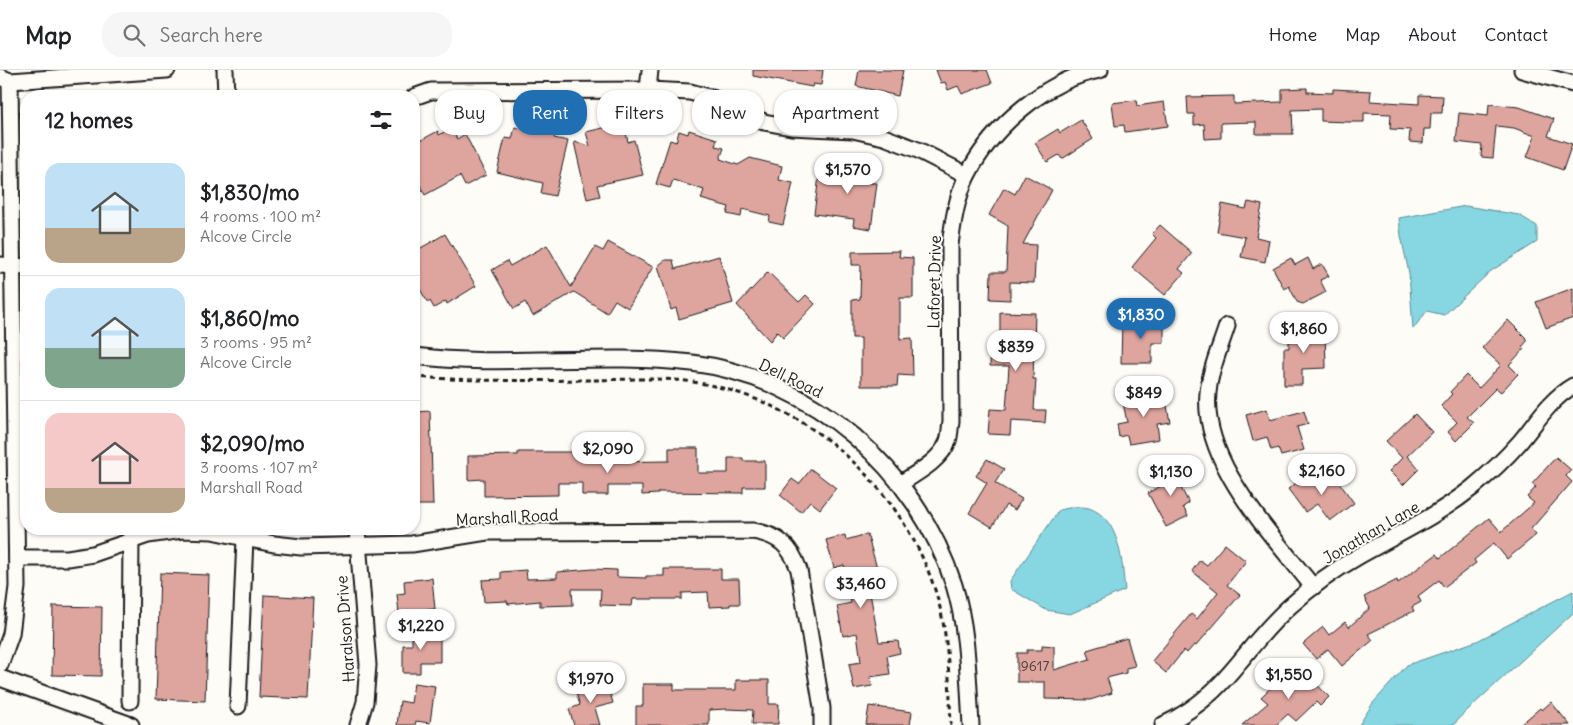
<!DOCTYPE html>
<meta charset="utf-8">
<style>
:root{--surface:#fff;--page:#f6f6f6;--text:#202124;--muted:#757577;--line:#e0e0e0;--accent:#1f6fb2}
body{margin:0;font-family:Delius,sans-serif;background:var(--page);color:var(--text);height:100vh;display:flex;flex-direction:column;font-size:19px;white-space:nowrap}
*{box-sizing:border-box;margin:0}
p{font-size:16px;color:var(--muted)}
.icon{flex:none;width:28px;height:28px;fill:none;stroke:currentColor;stroke-width:2;stroke-linecap:round;stroke-linejoin:round}
.map{position:relative;flex:1;overflow:hidden}
.panel{position:absolute;left:20px;top:20px;width:400px;height:445px;display:flex;flex-direction:column;background:var(--surface);border-radius:20px;box-shadow:0 1px 4px #0004}
.panel>*{flex:none}
.top-card{position:absolute;left:435px;top:20px;width:475px;height:45px;display:flex;gap:10px}
.price{position:absolute;translate:-50% -42px;padding:0 11px;border-radius:18px;background:#fff;color:#222;font-size:16px;line-height:32px;filter:drop-shadow(0 1px 2px #0008)}
.price::after{content:'';position:absolute;left:50%;top:30px;width:15px;height:11px;margin-left:-8px;background:inherit;clip-path:polygon(0 0,100% 0,50% 100%)}
.price.active{background:var(--accent);color:#fff}
ul{padding:0;list-style:none}
li{display:flex;align-items:center;gap:15px;height:125px;padding:0 25px}
li+li{border-top:1px solid var(--line)}
li span{display:grid;place-items:center;flex:none;width:140px;height:100px;border-radius:15px;color:#555}
li>.icon{margin-inline-start:auto}
span .icon{width:60px;height:60px;fill:#fffc;stroke-width:1}
li b{font-size:21px}
h2{display:flex;justify-content:space-between;align-items:center;height:60px;padding:0 25px;font-size:21px}
.pill{padding:0 18px;border-radius:20px;background:var(--surface);box-shadow:0 1px 4px #0004;font-size:18px;line-height:45px}
.pill.active{background:var(--accent);color:#fff}
header{display:flex;align-items:center;gap:30px;box-sizing:border-box;height:70px;padding:0 25px;background:var(--surface);border-bottom:1px solid var(--line)}
header strong{font-size:24px}
nav{display:flex;gap:28px;margin-inline-start:auto;font-size:18px}
.search{width:350px;height:45px;background:var(--page);display:flex;align-items:center;gap:12px;box-sizing:border-box;padding:0 18px;border-radius:20px;color:var(--muted);font-size:19px}
.map>svg:first-child{display:block}
.water{fill:#87d7e3;stroke:#5c8c93}
.building{fill:#dea49e;stroke:#1c1c1c}
.lines{fill:none;stroke-linecap:round;stroke-linejoin:round}
.minor-casing{stroke:#1c1c1c;stroke-width:19}
.path{stroke:#1c1c1c;stroke-width:3;stroke-dasharray:5 4;stroke-linecap:butt}
.minor{stroke:#fdfcf7;stroke-width:15}
.labels{text-anchor:middle;dominant-baseline:central;stroke-width:4;stroke-linejoin:round;paint-order:stroke}
.number-label{font-size:14px;fill:#4c3e3c}
.street-label{font-size:16px;fill:#1c1c1c;stroke:#fdfcf7}
</style>
<header>
<strong>Map</strong>
<div class="search"><svg class="icon" aria-label="search" viewBox="0 0 24 24"><circle cx="10" cy="10" r="6"/><path d="M15 15l6 6"/></svg>Search here</div>
<nav><a>Home</a><a>Map</a><a>About</a><a>Contact</a></nav>
</header>
<div class="map">
<svg width="1573" height="655" viewBox="0 0 1573 655">
<rect width="100%" height="100%" fill="#fdfcf7"/>
<filter id="ink" filterUnits="userSpaceOnUse"><feTurbulence type="fractalNoise" baseFrequency=".02" numOctaves="2"/><feDisplacementMap in="SourceGraphic" scale="10" xChannelSelector="R" yChannelSelector="G"/><feConvolveMatrix kernelMatrix="1 2 1 2 8 2 1 2 1" color-interpolation-filters="sRGB"/></filter>
<g filter="url(#ink)">
<!-- water -->
<g class="water">
<path d="M1466,136L1519,145L1537,156V172L1491,201L1444,245L1427,241L1413,259L1409,203L1401,166L1399,148Z"/>
<path d="M1074,437C1079,437 1085,437 1089,438C1121,449 1122,494 1125,520L1070,544L1046,540L1011,519L1010,511L1059,440Z"/>
<path d="M1573,521V543L1458,649L1454,655H1359L1373,633L1407,595L1477,571Z"/>
</g>
<!-- building -->
<g class="building">
<path d="M753,0H823L821,15L813,14L812,17L753,6Z"/>
<path d="M859,0H903L898,26L856,16Z"/>
<path d="M936,0H987L992,13L962,24L958,16L948,20L945,12L941,13Z"/>
<path d="M1307,18V22L1333,23V19L1371,21L1370,31L1419,34V25L1443,26L1442,43H1431L1430,59H1424L1423,73L1409,72L1410,60L1390,59L1391,44L1364,43V52H1349L1321,51V39L1292,40L1293,64H1256V52L1221,53V68L1205,69L1204,54L1194,55V44H1188L1187,27L1234,26V34L1282,32V19Z"/>
<path d="M1136,30L1137,36L1164,32L1168,56L1125,62L1124,55L1115,56L1112,33Z"/>
<path d="M1489,34L1519,37L1554,49L1548,66L1572,74L1563,100L1527,87L1535,66L1514,58L1496,56L1493,88L1481,87L1482,75L1456,72L1459,43L1488,46Z"/>
<path d="M1081,50L1093,69L1062,89L1059,85L1047,92L1035,73L1058,59L1060,63Z"/>
<path d="M524,54L555,62L554,68L568,71L555,126L541,123L543,113L497,102L505,68L512,69L515,57L523,59Z"/>
<path d="M616,55L617,61L625,59L628,72L634,70L643,105L597,115L600,126L587,129L574,72L590,76L586,62Z"/>
<path d="M451,58L457,69L465,64L486,105L465,116L460,106L425,125L414,104V74L438,61L439,65Z"/>
<path d="M689,60L717,69L715,76L724,78L720,89L738,95L750,88L782,96L779,110L793,113L783,155L769,152L770,146L742,139L741,147L727,144L729,137L701,129L704,120L673,110L670,118L656,114L670,70L676,72L679,61L688,64Z"/>
<path d="M834,95L873,99L871,113H877L871,159L853,156L854,149L814,144L819,106L833,108Z"/>
<path d="M1025,105L1052,120L1023,174L1036,175L1034,213L1010,212V230L990,229L991,202H1006L1008,156L989,145L1004,118L1015,124Z"/>
<path d="M1248,132L1262,135L1256,167L1269,170L1265,192L1241,187L1245,167L1217,162L1222,134L1246,139Z"/>
<path d="M1160,155L1192,183L1179,199L1184,203L1165,225L1132,197L1156,168L1152,164Z"/>
<path d="M445,164L476,216L447,234L446,231L434,238L430,231L428,233L414,209V200L420,197L414,182Z"/>
<path d="M608,172L653,197L628,238L615,230L607,243L574,222L533,246L525,232L514,239L492,200L507,191L510,196L547,175L571,217L595,177L603,181Z"/>
<path d="M900,181L899,187L913,188V228H900V269L912,268L913,306L898,305L897,316H861V268H852V230L860,229L861,195H852V182Z"/>
<path d="M719,186L733,233L679,249L676,238L671,240L658,196L665,190H673L675,199Z"/>
<path d="M1291,188L1295,195L1308,188L1313,199L1322,194L1329,206L1320,210L1326,222L1303,234L1297,232L1289,216L1284,219L1273,198Z"/>
<path d="M768,202L799,232L806,225L815,234L783,268L777,262L770,271L737,235Z"/>
<path d="M1573,218V248L1546,258L1536,232Z"/>
<path d="M1000,242L1035,243L1033,309H1036L1034,340H1046L1045,353L1011,351L1010,365L988,364L990,339L1006,340L1009,296H990L991,272H1000Z"/>
<path d="M1148,246H1164V273H1152V293H1121L1122,252L1148,253Z"/>
<path d="M1508,250L1528,270L1522,277L1524,279L1509,295L1518,304L1501,322L1496,318L1467,347L1474,353L1456,371L1448,362L1457,352L1441,336L1452,324L1450,322L1466,305L1479,318L1501,295L1482,278Z"/>
<path d="M1292,259H1325L1326,298L1302,299V315H1284V278H1289V271H1292Z"/>
<path d="M1164,320L1170,352L1157,354L1159,369L1129,374L1127,365L1119,367L1117,354L1127,352L1123,333L1148,328L1147,324Z"/>
<path d="M1267,339L1270,350L1304,341L1308,354L1297,357L1304,380L1281,386L1278,378L1271,380L1267,367L1253,371L1246,345Z"/>
<path d="M430,341L433,435H414V342Z"/>
<path d="M1415,344L1432,362L1407,386L1419,399L1403,415L1389,401L1402,388L1386,371Z"/>
<path d="M669,378H698V403H728V388H743V391H765V417H743V423L658,422V424L642,425V416H608V425H582V413H558V425L484,426V409L468,410V386L518,385V382H600V392L669,391Z"/>
<path d="M1556,387L1571,400L1566,406L1572,412L1531,459L1536,465L1507,489L1494,473L1474,490L1476,493L1444,517L1439,510L1418,526L1421,532L1412,537L1414,541L1368,564L1373,570L1342,596L1328,579L1316,589L1303,574L1323,557L1329,565L1345,552L1349,557L1370,538L1364,527L1397,510L1398,513L1437,484L1440,488L1489,448L1501,462L1534,433L1527,427L1536,417L1532,414Z"/>
<path d="M987,389L1004,399L995,413L1022,429L1015,440L1006,435L992,457L969,443L987,413L976,406Z"/>
<path d="M1179,395L1190,414L1181,418L1189,433L1183,437L1188,446L1166,457L1148,423L1168,412L1163,403Z"/>
<path d="M811,399L836,418L820,439L810,431L801,442L780,425L792,409L799,414Z"/>
<path d="M1328,403L1333,411L1336,408L1354,433L1330,451L1317,434L1305,442L1288,419L1306,406L1312,415Z"/>
<path d="M867,464L877,498L866,501L879,572L898,571L900,583L887,586L890,604L870,607L872,616L854,619L849,594L861,592L857,563L843,566L837,536L851,533L849,520L850,519L844,495L834,498L826,470L845,465L846,470Z"/>
<path d="M1225,474L1246,491L1227,515L1240,525L1196,576L1194,575L1187,583L1184,580L1166,603L1152,591L1191,544L1197,549L1218,522L1192,501L1200,490L1207,495Z"/>
<path d="M593,499L617,500V507L646,508V506H664V499H721V509H739L740,534H730V536L709,537L708,522L682,523V529H633L632,536L600,535L601,519H572L573,535L540,536V531L508,534L507,531L484,532L482,510L501,509V502L526,500L527,509L557,508V502Z"/>
<path d="M160,503L209,505L205,631L156,629Z"/>
<path d="M432,508L435,539L399,543L397,524L405,523L404,511Z"/>
<path d="M264,525L313,528L308,629L259,627Z"/>
<path d="M53,536L102,537L101,606L52,605Z"/>
<path d="M412,562H440V592H420V603H403V575H412Z"/>
<path d="M1127,568L1135,596L1126,598V603L1107,608L1112,623L1090,630L1045,629V612H1017V583H1027V580H1042V575L1054,576V600L1090,589L1087,580Z"/>
<path d="M1302,599L1329,627L1320,636L1316,632L1296,651L1288,644L1276,655H1242L1268,633L1261,627L1283,606L1288,612Z"/>
<path d="M606,610L613,633L595,638L600,655H574L569,639L580,635L575,620Z"/>
<path d="M736,610H769V634H779L778,654H752L753,640L726,639L709,640V655H636V636H643V614H674V620H736Z"/>
<path d="M414,613L435,616L430,653L416,651L415,655H397L400,631L411,633Z"/>
<path d="M1551,632L1570,655H1520L1540,638L1542,640Z"/>
<path d="M869,636L912,642L910,655H866Z"/>
</g>
<g class="lines">
<!-- minor casing -->
<g class="minor-casing">
<g id="minor">
<path d="M225,0L226,26"/>
<path d="M1522,0L1573,14"/>
<path d="M0,7L10,11L167,0"/>
<path d="M648,20L650,0"/>
<path d="M414,27L431,21L648,20L690,22L712,28L764,52L791,57L853,60L884,67L918,80L967,105"/>
<path d="M0,195L26,197"/>
<path d="M1227,256C1221,275 1212,295 1209,315C1196,388 1272,464 1313,517"/>
<path d="M414,286C506,298 600,282 692,293C813,308 917,400 954,515C968,560 968,608 971,655"/>
<path d="M901,413C917,403 941,390 948,371C950,365 950,357 951,351L950,175C953,152 957,125 968,104C993,56 1046,10 1100,0"/>
<path d="M357,459L368,595L365,632L358,655"/>
<path d="M17,488H68L93,484L148,465L182,460L212,461L274,474L301,477L412,474L487,462L753,461C778,465 791,476 799,500L822,638V655"/>
<path d="M0,595L11,564L17,517L10,11"/>
<path d="M0,608L131,655"/>
<path d="M130,631L131,459"/>
<path d="M238,636L245,468"/>
<path d="M1163,655C1226,626 1241,580 1289,537C1310,518 1334,500 1359,486C1398,464 1437,446 1472,418C1489,404 1505,389 1519,373C1536,353 1550,329 1573,316"/>
</g>
</g>
<!-- path -->
<path class="path" d="M414,307C472,311 529,311 587,310C620,310 654,307 686,311C798,325 898,409 934,517C949,560 949,610 951,655"/>
<!-- minor -->
<use href="#minor" class="minor"/>
</g>
</g>
<g class="labels">
<!-- number labels -->
<g class="number-label">
<text x="1035" y="596">9617</text>
</g>
<!-- street labels -->
<g class="street-label">
<text transform="translate(934 212) rotate(-89)">Laforet Drive</text>
<text transform="translate(791 308) rotate(26)">Dell Road</text>
<text transform="translate(507 447) rotate(-3)">Marshall Road</text>
<text transform="translate(1371 462) rotate(-30)">Jonathan Lane</text>
<text transform="translate(345 559) rotate(-94)">Haralson Drive</text>
</g>
</g>
</svg>
<b class="price" style="left:848px;top:125px">$1,570</b>
<b class="price active" style="left:1141px;top:270px">$1,830</b>
<b class="price" style="left:1304px;top:284px">$1,860</b>
<b class="price" style="left:1016px;top:302px">$839</b>
<b class="price" style="left:1144px;top:348px">$849</b>
<b class="price" style="left:608px;top:404px">$2,090</b>
<b class="price" style="left:1322px;top:426px">$2,160</b>
<b class="price" style="left:1171px;top:427px">$1,130</b>
<b class="price" style="left:861px;top:539px">$3,460</b>
<b class="price" style="left:421px;top:581px">$1,220</b>
<b class="price" style="left:1289px;top:630px">$1,550</b>
<b class="price" style="left:591px;top:634px">$1,970</b>
<div class="top-card">
<a class="pill">Buy</a>
<a class="pill active">Rent</a>
<a class="pill">Filters</a>
<a class="pill">New</a>
<a class="pill">Apartment</a>
</div>
<section class="panel">
<h2>12 homes<svg class="icon" aria-label="filters" viewBox="0 0 24 24"><path d="M4 7h16M4 17h16"/><circle cx="9" cy="7" r="2"/><circle cx="15" cy="17" r="2"/></svg></h2>
<ul>
<li><span style="background:linear-gradient(#bfe0f5 65%,#b9a48a 0)"><svg class="icon" aria-label="home" viewBox="0 0 24 24"><path d="M3 11l9-7 9 7M6 9v11h12V9"/></svg></span><div><b>$1,830/mo</b><p>4 rooms · 100 m²</p><p>Alcove Circle</p></div></li>
<li><span style="background:linear-gradient(#bfe0f5 60%,#7fa58c 0)"><svg class="icon" aria-label="home" viewBox="0 0 24 24"><path d="M3 11l9-7 9 7M6 9v11h12V9"/></svg></span><div><b>$1,860/mo</b><p>3 rooms · 95 m²</p><p>Alcove Circle</p></div></li>
<li><span style="background:linear-gradient(#f6c9c9 75%,#b9a48a 0)"><svg class="icon" aria-label="home" viewBox="0 0 24 24"><path d="M3 11l9-7 9 7M6 9v11h12V9"/></svg></span><div><b>$2,090/mo</b><p>3 rooms · 107 m²</p><p>Marshall Road</p></div></li>
</ul>
</section>
</div>
